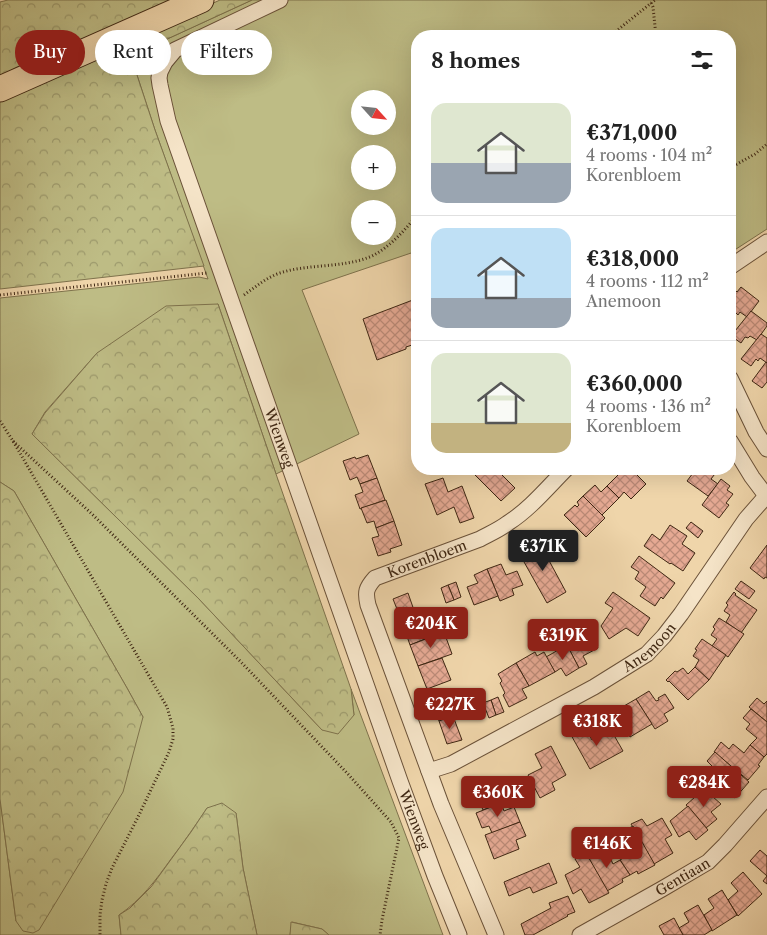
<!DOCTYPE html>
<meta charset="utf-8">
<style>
:root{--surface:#fff;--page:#f2f2f2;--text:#222;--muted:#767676;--line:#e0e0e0;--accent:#8f2418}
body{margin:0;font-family:"Libre Caslon Text",serif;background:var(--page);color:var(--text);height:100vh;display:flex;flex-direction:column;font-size:19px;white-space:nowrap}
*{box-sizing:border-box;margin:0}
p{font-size:16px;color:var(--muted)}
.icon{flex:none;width:28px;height:28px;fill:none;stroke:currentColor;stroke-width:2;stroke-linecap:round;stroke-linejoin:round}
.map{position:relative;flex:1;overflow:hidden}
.side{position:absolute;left:411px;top:30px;width:325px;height:445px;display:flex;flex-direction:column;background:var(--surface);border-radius:20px;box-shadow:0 5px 20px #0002}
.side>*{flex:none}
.top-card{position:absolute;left:15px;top:30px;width:321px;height:45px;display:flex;gap:10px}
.needle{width:32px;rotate:117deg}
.controls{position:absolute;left:351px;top:90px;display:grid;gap:10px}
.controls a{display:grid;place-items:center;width:45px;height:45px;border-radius:50%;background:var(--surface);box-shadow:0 5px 20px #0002;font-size:25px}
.price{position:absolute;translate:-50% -42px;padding:0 11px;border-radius:5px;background:var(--accent);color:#fff;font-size:16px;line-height:32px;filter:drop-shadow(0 1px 2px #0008)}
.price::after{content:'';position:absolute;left:50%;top:30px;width:15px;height:11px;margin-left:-8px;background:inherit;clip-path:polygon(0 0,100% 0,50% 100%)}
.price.active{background:#222;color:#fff}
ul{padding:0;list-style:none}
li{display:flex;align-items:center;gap:15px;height:125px;padding:0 20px}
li+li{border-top:1px solid var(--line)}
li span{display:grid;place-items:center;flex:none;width:140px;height:100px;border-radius:15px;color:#555}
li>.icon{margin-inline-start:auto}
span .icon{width:60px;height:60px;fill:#fffc;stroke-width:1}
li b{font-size:21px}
h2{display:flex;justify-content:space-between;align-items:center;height:60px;padding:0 20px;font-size:21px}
.chip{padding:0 18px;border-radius:22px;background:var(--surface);box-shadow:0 5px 20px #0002;font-size:18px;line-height:45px}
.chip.active{background:var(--accent);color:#fff}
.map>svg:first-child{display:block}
.grass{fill:#bebc85;stroke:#7e724c;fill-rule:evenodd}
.forest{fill:url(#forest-crowns);stroke:#7e724c}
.building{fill:url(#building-cross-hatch);stroke:#3f2713}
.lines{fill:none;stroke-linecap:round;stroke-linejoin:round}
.minor-casing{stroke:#6b5239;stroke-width:17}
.trunk-casing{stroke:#3f2713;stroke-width:27}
.path{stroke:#3f2713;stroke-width:3;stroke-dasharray:1 2.5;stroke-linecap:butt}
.minor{stroke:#f5e4c8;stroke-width:15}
.trunk{stroke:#efd5aa;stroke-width:25}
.labels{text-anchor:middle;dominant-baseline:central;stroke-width:4;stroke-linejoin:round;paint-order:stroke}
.street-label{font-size:14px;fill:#3f2713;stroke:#f5e4c8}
</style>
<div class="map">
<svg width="767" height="935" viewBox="0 0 767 935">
<defs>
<pattern id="forest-crowns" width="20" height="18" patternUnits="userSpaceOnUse" patternTransform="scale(1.25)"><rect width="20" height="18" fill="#bebc85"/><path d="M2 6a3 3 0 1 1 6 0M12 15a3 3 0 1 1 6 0" fill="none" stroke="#9c996c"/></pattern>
<pattern id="building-cross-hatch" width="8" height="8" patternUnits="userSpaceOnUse" patternTransform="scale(1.25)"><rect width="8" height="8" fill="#e5a993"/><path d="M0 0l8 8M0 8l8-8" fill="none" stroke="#bb8a77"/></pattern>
</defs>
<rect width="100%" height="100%" fill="#efd5aa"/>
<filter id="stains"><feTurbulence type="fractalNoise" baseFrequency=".004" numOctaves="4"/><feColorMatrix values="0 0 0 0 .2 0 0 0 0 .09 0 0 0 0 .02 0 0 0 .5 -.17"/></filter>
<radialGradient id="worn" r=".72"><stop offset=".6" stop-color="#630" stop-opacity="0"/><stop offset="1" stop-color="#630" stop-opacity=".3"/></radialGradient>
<!-- grass -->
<path class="grass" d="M252,0H767V229L730,253V36H418L417,251L302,290L359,434L276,474L218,304L97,353L45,412L32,434L199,599L322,730L354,715L351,689L443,935H329L322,929L292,922L290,935H257L243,868L236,813L207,808C195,826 184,842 171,859C156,880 141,900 119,915L121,935H0V799L16,921L143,717L127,688L14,491L0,482V298L199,277L208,279L155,130L134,66L135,58L139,52ZM360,99H388V126H360ZM360,154H388V181H360ZM360,209H388V236H360Z"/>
<!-- forest -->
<g class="forest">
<path d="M8,0H173L17,67L0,76V2Z"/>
<path d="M220,0H252L139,52L135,58L134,66L155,130L204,266L0,289V101Z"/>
<path d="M218,304L276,474L351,689L354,715L338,734L322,730L199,599L32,434L45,413L97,353L166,306Z"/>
<path d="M0,482L14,491L127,688L143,717L123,792L39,930L33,933L23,931L16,921L0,799Z"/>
<path d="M222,803L236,813L243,868L257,935H121L119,915L130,908L151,887L191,832L207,808Z"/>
<path d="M291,922L322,929L329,935H290Z"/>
</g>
<!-- building -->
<g class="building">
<path d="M741,287L759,301L747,317L740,312L738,315L736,313L731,320L730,295L736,291L737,292Z"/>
<path d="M418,298V343L406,347V349L377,360L363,319Z"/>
<path d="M751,311L767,323V326L757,340L750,336L748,338L745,337L741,343L731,336Z"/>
<path d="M761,334L767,338V363L760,358L758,361L756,359L751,366L741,359Z"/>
<path d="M766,362L767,363V382L762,388L752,381Z"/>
<path d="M368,455L377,478L360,484L357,477L350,480L343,461L355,457L356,459Z"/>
<path d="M482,469H513L507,475L505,472L502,475L515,488L501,501L475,475Z"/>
<path d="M624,469H631L646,484L631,499L624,492L619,498L607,486Z"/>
<path d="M696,469H715L718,470L711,479L718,484L708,496L687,481Z"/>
<path d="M377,478L385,500L360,509L355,495L363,492L360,484Z"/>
<path d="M443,478L448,492L462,486L474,518L460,523L454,507L437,515L425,484Z"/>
<path d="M721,479L730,486L727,490L733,494L726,503L729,505L719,518L702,505Z"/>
<path d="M595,485L601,492L607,486L619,498L602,515L583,496Z"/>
<path d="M583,496L605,518L586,537L564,515L575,505L577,507L579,505L577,502Z"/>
<path d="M386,500L394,521L376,528L374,521L367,523L361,508Z"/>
<path d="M394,521L402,545L390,549L391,552L378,556L372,538L379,536L376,528Z"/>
<path d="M691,522L703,531L698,538L686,528Z"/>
<path d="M670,525L687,536L682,544L695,553L683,571L671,563L670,564L644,546L652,534L660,540Z"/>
<path d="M539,542L566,592L547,603L519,553Z"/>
<path d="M767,545V578L765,577L764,579L750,568Z"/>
<path d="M639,556L675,583L663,599L661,597L655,606L640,596L646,587L635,579L639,572L631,567Z"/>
<path d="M501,564L506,575L517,571L523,585L512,589L514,595L500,601L487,569Z"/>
<path d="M487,569L498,596L474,605L467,587L478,583L474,575Z"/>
<path d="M741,581L755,591L749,599L735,589Z"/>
<path d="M456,582L461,597L454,600L448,585Z"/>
<path d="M448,585L454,600L446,603L441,588Z"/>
<path d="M613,592L650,618L638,636L626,628L609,639L601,626L613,608L605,603Z"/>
<path d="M734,592L736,594L735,595L757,610L741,633L726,622L730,615L724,611L728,605L726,603Z"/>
<path d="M408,593L416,616L402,622L393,599Z"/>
<path d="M422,614L430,637L410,645L402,622Z"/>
<path d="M719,618L744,634L728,657L712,646L717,639L711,635L715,629L713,627Z"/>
<path d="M444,632L452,654L418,666L410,645Z"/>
<path d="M590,633L598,648L583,656L587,664L579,668L567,645L571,643L569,640L578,634L581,638Z"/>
<path d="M702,639L726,655L709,680L695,667L699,660L693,656L697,650L695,649Z"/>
<path d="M567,645L579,668L566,676L561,668L555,672L546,657Z"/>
<path d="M535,652L537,656L544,652L555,672L529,686L516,663Z"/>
<path d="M442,658L451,680L427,689L418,666Z"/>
<path d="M516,663L529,686L522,689L527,698L509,707L503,695L505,693L500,683L502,681L498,674Z"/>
<path d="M695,667L709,680L688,700L669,681L668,682L666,680L675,671L677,672L683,668L688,674Z"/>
<path d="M452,691L460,714L439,721L430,699Z"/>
<path d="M649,691L656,701L659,700L658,698L665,694L674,708L664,714L668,721L655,729L636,699Z"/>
<path d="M498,697L504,712L496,715L491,700Z"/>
<path d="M757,698L764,704L767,701V722L749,707Z"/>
<path d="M636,699L652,724L630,737L620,720L629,714L624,706Z"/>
<path d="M491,700L496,715L489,718L483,703Z"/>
<path d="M751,709L767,722V754L764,757L750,745L757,738L746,729L750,724L743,718Z"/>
<path d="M453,716L462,740L447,744L439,721Z"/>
<path d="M585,727L592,740L611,730L623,751L590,769L571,735Z"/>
<path d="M721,742L729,749L733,744L744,753L750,745L764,757L758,765L760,766L748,780L714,752Z"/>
<path d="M551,746L566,775L552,783L555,790L540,798L528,775L542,768L535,754Z"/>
<path d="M715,752L749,782L735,798L723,788L717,794L702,781L714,768L707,761Z"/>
<path d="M491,780L495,789L505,784L511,799L483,810L480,803L473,806L466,790Z"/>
<path d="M704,789L721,804L711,812L717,819L706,828L686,805Z"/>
<path d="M501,803L504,811L514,807L520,822L492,833L489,826L482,828L476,813Z"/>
<path d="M688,806L708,830L696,840L689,831L679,837L670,821Z"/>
<path d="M662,818L672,835L665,839L673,853L654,864L631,824L642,819L647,826Z"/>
<path d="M520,822L526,836L516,840L519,849L494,859L485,835Z"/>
<path d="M633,826L655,865L638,874L637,871L630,875L620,860L628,855L621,843L627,840L622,832Z"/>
<path d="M596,846L600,854L607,851L613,864L620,860L630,875L622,879L623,882L607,891L585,852Z"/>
<path d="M760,850L767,856V884L763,881L767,876L750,861Z"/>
<path d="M586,853L609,893L589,903L581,889L573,894L565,875L580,867L575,859Z"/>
<path d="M549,863L557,883L533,893L530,887L509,896L504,882Z"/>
<path d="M743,872L762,894L738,916L728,900L738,891L731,883Z"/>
<path d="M722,890L737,915L712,931L704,915L714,908L708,899Z"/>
<path d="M568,896L575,912L567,915L568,916L533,935H525L521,924L551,908L549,903Z"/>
<path d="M698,905L712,930L704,935H683L679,928L689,922L684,913Z"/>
<path d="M674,918L683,935H664L659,926Z"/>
</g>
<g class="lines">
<!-- minor casing -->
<g class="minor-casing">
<g id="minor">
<path id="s1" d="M280,0L175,50L165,62L160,72L159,78L160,85L168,121L400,781L435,876L459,935"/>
<path d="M730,267L767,242"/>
<path d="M730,378L756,432L767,449"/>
<path d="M730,441L752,477L767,497"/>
<path id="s2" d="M429,771L451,764L594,687L647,654L664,636L681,614L746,519L767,495"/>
<path id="s3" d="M496,935L441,804L368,605C365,592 366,588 375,578L480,539C489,534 499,530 508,523C530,509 548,487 566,469"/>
<path id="s4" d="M580,935L662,889L708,862L725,845L767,797"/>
</g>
</g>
<!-- trunk casing -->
<g class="trunk-casing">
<path id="trunk" d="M0,89L201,0"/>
</g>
<!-- path -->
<g class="path">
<path d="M651,3L653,7L656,36"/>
<path d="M610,36L655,0"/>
<path d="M730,168L755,154L767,144"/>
<path d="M0,295L207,273"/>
<path d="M244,295C255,287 265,279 277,274C307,263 342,269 372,256C390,247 405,230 418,214"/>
<path d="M0,421L13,441L167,707L173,728V739L169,752L138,817L112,868L106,884L102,900L100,915V935"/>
<path d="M13,441L92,514L241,662L347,773L391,822L399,838L382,920L380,935"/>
</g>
<!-- minor -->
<use href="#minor" class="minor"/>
<!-- trunk -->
<use href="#trunk" class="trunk"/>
</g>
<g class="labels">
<!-- street labels -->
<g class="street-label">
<text stroke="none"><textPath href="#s1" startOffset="529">Wienweg</textPath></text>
<text stroke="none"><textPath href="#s3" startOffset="439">Korenbloem</textPath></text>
<text stroke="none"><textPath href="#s2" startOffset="254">Anemoon</textPath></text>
<text stroke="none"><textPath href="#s1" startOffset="934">Wienweg</textPath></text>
<text stroke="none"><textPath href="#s4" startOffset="118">Gentiaan</textPath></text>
</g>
</g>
<rect width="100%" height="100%" filter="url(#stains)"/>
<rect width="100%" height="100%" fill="url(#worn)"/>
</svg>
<div class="controls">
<a><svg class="needle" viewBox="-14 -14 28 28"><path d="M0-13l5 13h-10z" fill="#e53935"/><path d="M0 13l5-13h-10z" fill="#767676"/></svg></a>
<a>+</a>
<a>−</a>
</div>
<b class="price active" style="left:543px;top:572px">€371K</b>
<b class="price" style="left:431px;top:649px">€204K</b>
<b class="price" style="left:563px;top:661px">€319K</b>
<b class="price" style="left:450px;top:730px">€227K</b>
<b class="price" style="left:597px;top:747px">€318K</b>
<b class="price" style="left:704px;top:808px">€284K</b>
<b class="price" style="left:498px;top:818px">€360K</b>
<b class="price" style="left:607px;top:869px">€146K</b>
<div class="top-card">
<a class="chip active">Buy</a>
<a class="chip">Rent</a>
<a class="chip">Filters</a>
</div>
<section class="side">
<h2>8 homes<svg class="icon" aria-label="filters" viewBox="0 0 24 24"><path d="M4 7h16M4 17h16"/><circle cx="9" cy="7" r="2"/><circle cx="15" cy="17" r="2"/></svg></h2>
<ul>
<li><span style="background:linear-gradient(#dfe7d0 60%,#9aa5b1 0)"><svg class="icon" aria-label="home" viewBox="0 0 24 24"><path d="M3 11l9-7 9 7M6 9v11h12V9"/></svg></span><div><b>€371,000</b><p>4 rooms · 104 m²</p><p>Korenbloem</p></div></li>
<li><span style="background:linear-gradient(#bfe0f5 70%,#9aa5b1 0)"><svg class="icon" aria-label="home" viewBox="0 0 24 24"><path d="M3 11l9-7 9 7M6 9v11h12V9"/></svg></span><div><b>€318,000</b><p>4 rooms · 112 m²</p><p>Anemoon</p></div></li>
<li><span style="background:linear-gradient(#dfe7d0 70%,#c2b280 0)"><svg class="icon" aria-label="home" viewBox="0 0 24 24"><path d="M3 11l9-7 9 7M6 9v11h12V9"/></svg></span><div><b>€360,000</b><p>4 rooms · 136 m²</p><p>Korenbloem</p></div></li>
</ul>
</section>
</div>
